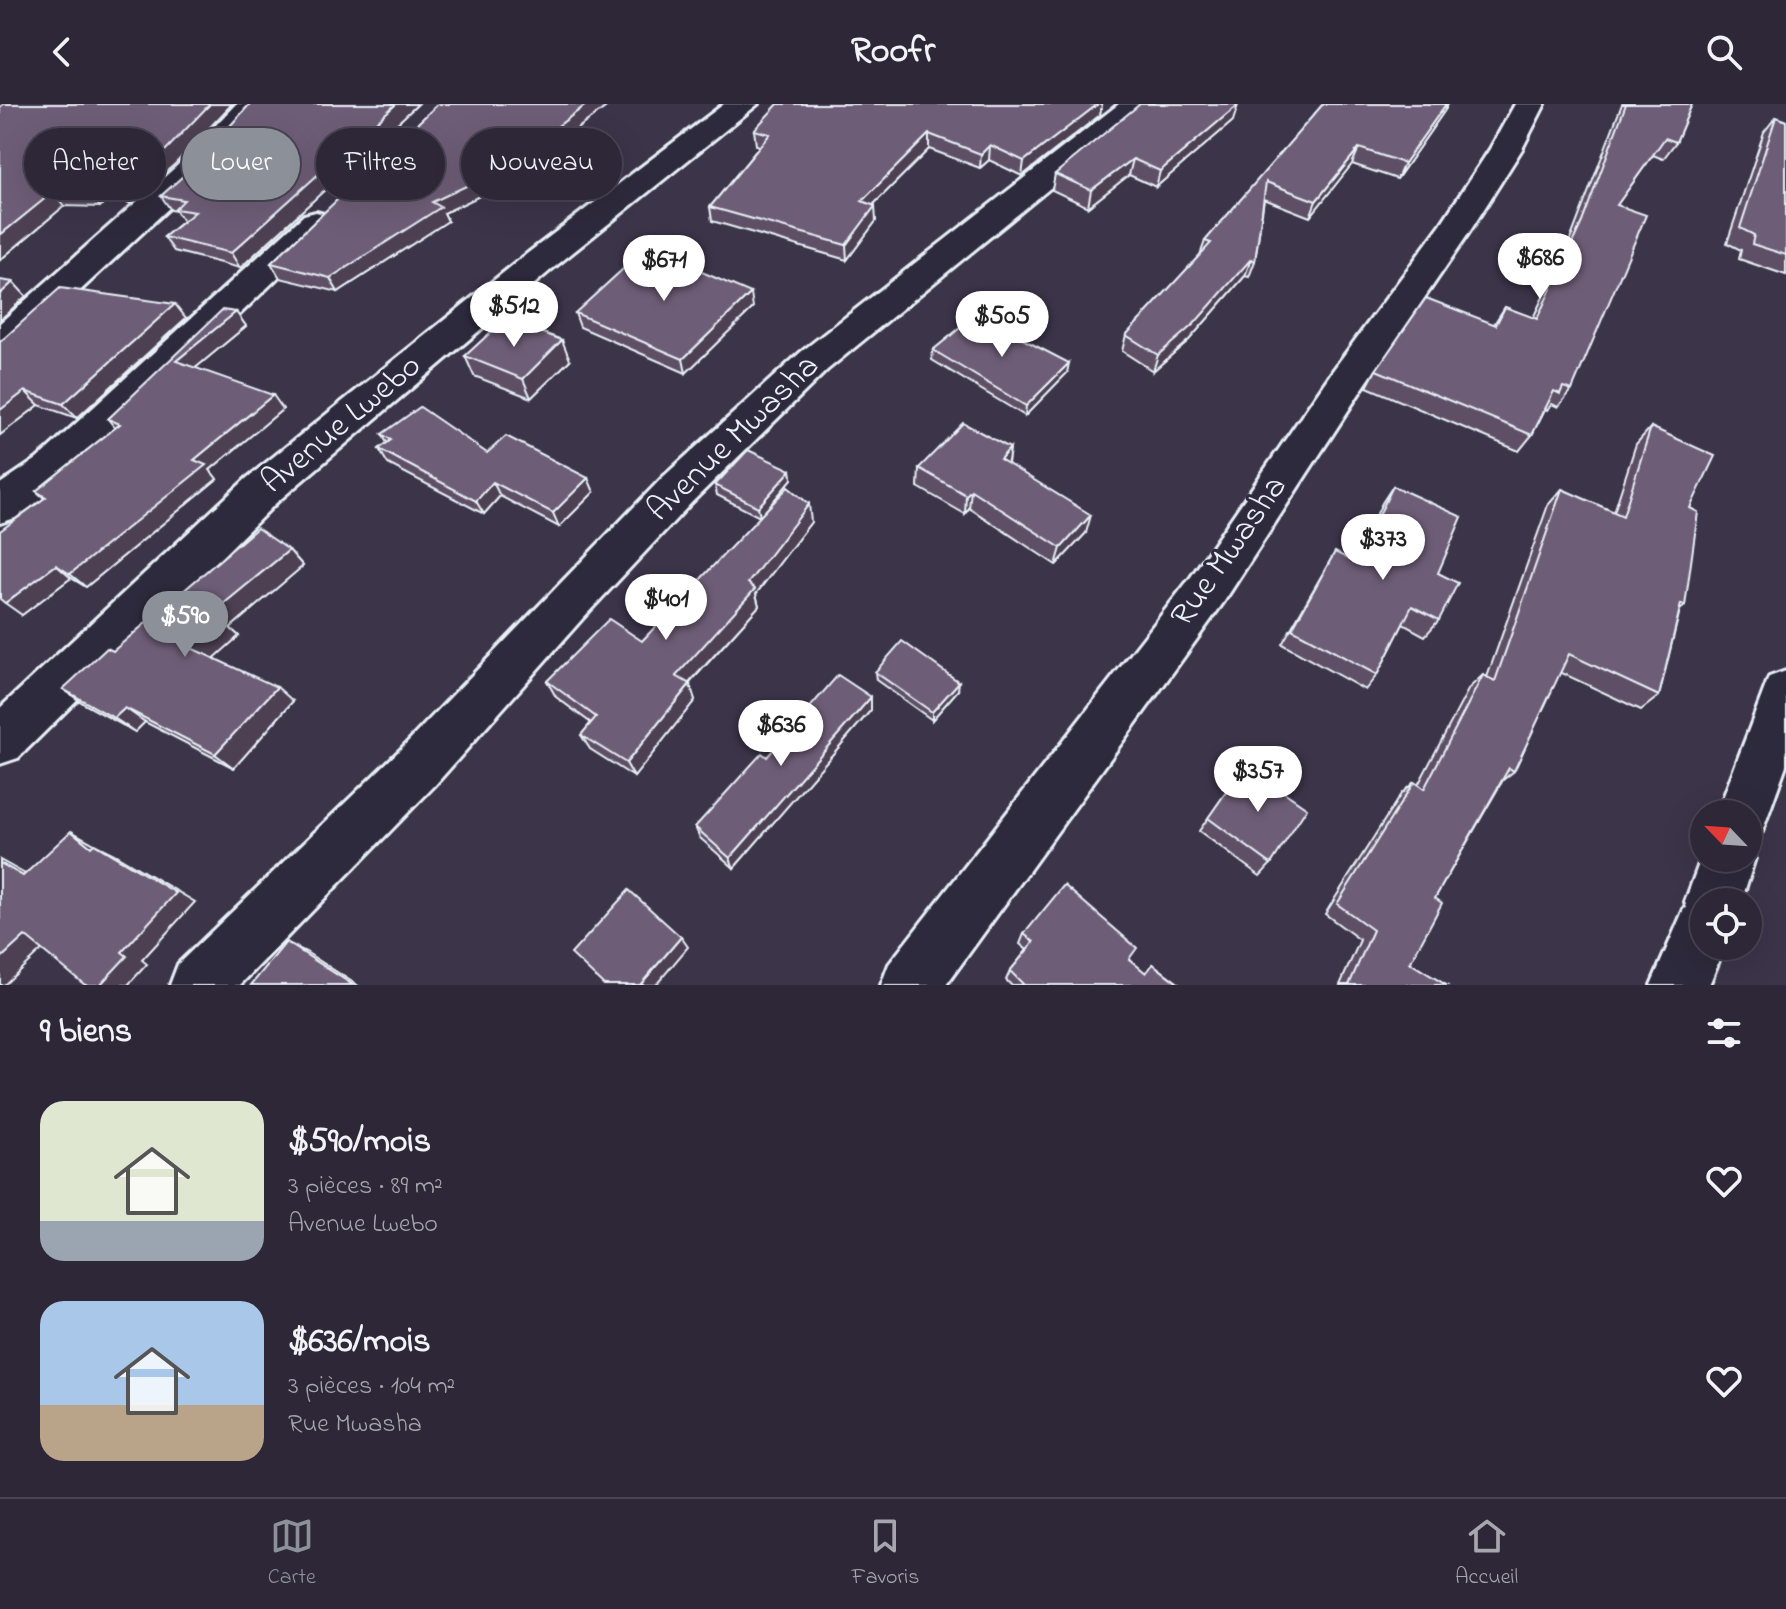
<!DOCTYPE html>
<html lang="fr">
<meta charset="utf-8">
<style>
:root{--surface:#2d2737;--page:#393342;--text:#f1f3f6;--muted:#a7a5ad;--line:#484452;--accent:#8c9099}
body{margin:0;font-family:"Indie Flower",sans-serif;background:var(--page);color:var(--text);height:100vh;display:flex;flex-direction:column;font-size:30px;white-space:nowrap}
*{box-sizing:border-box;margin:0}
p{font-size:26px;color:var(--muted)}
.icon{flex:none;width:44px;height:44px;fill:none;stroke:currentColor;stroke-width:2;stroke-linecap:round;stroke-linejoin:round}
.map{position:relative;height:881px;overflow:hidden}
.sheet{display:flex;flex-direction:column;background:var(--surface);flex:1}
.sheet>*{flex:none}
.top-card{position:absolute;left:24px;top:24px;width:800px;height:72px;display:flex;gap:16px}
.needle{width:52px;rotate:295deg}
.fabs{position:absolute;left:1690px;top:696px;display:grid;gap:16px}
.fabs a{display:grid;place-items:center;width:72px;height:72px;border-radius:50%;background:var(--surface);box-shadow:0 8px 32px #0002,0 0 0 2px var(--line);font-size:40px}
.price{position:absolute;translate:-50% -68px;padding:0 18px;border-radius:28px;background:#fff;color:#222;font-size:26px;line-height:52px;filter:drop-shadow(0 2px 4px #0008)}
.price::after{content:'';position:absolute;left:50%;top:48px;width:24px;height:18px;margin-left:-12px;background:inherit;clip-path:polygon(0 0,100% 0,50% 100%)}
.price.current{background:var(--accent);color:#fff}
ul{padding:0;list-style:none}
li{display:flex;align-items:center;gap:24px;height:200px;padding:0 40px}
li span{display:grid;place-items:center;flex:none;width:224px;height:160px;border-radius:24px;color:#555}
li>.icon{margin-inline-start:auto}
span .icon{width:96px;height:96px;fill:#fffc;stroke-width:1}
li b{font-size:34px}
h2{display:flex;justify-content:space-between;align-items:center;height:96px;padding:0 40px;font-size:34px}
.pill{padding:0 28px;border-radius:36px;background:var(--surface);box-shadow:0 8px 32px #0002,0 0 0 2px var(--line);font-size:28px;line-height:72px}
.pill.current{background:var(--accent);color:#fff}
header{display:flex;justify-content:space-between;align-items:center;height:104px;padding:0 40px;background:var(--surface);font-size:36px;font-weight:700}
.menu{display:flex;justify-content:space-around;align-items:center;height:112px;border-top:2px solid var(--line);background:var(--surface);font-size:22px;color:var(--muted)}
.menu a{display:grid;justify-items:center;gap:4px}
.menu .current{color:var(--accent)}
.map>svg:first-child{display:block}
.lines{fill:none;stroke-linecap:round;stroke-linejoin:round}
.minor-casing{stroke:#e8f1f8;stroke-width:6}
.minor{fill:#2f2a3d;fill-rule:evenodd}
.wall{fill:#5f5066;stroke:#e8f1f8;stroke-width:2}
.shaded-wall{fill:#4d4153;stroke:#e8f1f8;stroke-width:2}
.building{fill:#6e5d77;stroke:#e8f1f8;stroke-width:2}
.labels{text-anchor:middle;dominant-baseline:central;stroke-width:6;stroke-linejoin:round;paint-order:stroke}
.street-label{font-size:34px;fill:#e8f1f8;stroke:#2f2a3d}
</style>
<header><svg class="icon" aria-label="back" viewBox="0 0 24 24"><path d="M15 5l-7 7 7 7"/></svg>Roofr<svg class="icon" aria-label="search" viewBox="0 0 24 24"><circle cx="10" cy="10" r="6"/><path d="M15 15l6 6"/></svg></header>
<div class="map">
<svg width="1786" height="881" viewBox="0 0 1786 881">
<rect width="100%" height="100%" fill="#3c3449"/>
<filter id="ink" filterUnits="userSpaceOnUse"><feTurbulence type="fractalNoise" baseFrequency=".0125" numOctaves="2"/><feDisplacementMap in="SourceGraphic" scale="16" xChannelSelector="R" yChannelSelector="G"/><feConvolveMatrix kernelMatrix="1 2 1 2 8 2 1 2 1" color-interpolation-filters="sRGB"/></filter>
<g filter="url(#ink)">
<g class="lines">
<!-- minor casing -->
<g class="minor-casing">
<g id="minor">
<path d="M236,0H267L199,76L13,249L0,253V219L177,62Z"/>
<path d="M724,0H758L552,165L277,398L18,654L0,660V604L247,374L528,149Z"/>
<path d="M1119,0H1153L827,266L692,398L582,515L435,681L240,881H170L178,860L399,647L662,374L801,248Z"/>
<path d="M1515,0H1545L1522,45L1470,127L1362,285L1223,499L946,881H881L889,860L1191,473L1334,265L1441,120L1490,45Z"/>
<path d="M316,108L328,111L333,118L328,125L67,377L15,414L0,419V380L37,355L304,111Z"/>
<path d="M1786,567V661L1762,728L1748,734V710H1717L1769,573Z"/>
<path d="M1748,737L1755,754L1741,798H1704V842H1725L1709,881H1651L1684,805L1687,804L1685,798L1704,746V754H1748Z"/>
</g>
</g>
<!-- minor -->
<use href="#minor" class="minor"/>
</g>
<!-- wall -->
<g class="wall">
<path d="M4,0H232L175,60L130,99L107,95L100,103L64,102L0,156Z"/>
<path d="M250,0H418L240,164L174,147L164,133L183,117L176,107L171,106L161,92L192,64Z"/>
<path d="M438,0H610L574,27L582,43L444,109L448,117L338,188L280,174L271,159Z"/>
<path d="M1323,0H1448L1445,6L1397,75L1352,60L1310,113L1264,95L1255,157L1249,173L1245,172L1189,236L1153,267L1122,247L1126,231L1200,151L1205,137Z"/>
<path d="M1622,0H1692L1676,38L1663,55L1653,51L1617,101L1572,286L1558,303L1552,300L1547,306L1545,305L1532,331L1519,347L1367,283L1376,266L1494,220L1505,203L1533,214L1570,136Z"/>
<path d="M1100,11L1022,72L989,56L980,64L929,45L873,101L876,117L847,156L712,117L710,103L760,42L756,41L754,26Z"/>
<path d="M1776,13L1786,17V171L1739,155L1741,146L1727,139L1764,28Z"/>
<path d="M1233,17L1156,83L1129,71L1088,103L1052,86L1055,70Z"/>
<path d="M753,204L686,269L580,223L575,209Z"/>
<path d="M236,208L246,222L195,264L283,305L210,366L217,375L86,483L71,474L22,511L44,394L36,387L115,324L108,315Z"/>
<path d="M186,214L77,314L39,301L0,331V238Z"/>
<path d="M933,246L1067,269L1025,312L932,256Z"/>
<path d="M465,252L570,256L531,294L474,272Z"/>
<path d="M1651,323L1690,404L1685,502L1680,506L1659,592L1641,606L1560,568L1514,667L1503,676L1435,794L1410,859L1446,881H1340L1360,836L1325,810L1401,690L1414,678L1418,681L1469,584L1483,571L1487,573L1548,401L1562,385L1614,408L1636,340Z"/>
<path d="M382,330L487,349L594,388L559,423L500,392L484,410L388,360L379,345L387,339Z"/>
<path d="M1010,344L1008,360L1086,429L1056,461L969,404L965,410L918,383L919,364Z"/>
<path d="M791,366L792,375L760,413L811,418L756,490L759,502L689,580L695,596L634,673L590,645L581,631L591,619L556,593L547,577L642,537L760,413L717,391L715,381Z"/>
<path d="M1393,382L1438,469L1439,516L1425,532L1403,520L1377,571L1365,586L1282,540L1335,448L1354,458L1382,399Z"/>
<path d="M289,446L303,462L230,524L239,532L214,554L293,597L234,664L145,618L135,628L84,600L63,585L113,547Z"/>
<path d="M875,568L958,586L932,616L876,576Z"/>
<path d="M871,606L734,764L700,734L695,723L767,653Z"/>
<path d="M1245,661L1271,760L1260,772L1199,727Z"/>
<path d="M1024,830L1129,855L1145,869L1153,860L1181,881H1011L1006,876L1010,867L1027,846L1020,840Z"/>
</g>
<!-- shaded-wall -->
<g class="shaded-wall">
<path d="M210,0H232L175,60L130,99L120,85Z"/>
<path d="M396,0H418L240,164L231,149Z"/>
<path d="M587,0H610L562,36L558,22Z"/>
<path d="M1098,0H1102L1100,11L1022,72L1024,57Z"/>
<path d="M1446,0H1448L1445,6L1397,75L1404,59Z"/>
<path d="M1238,1L1233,17L1156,83L1160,67Z"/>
<path d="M578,29L582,43L444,109L448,117L338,188L330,174L432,98Z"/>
<path d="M929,30V45L862,112V97Z"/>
<path d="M990,41L989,56L980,64L981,50Z"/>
<path d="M1359,44L1352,60L1310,113L1316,97Z"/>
<path d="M1133,55L1129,71L1088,103L1091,86Z"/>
<path d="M96,81L107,95L100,103L89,89Z"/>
<path d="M53,88L64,102L0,156V131Z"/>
<path d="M875,102L876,117L847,156L846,141Z"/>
<path d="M1251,155L1245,172L1189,236L1153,267L1158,251Z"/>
<path d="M13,178L26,192L0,216V190Z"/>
<path d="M751,189L753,204L686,269L683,255Z"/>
<path d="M175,200L186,214L77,314L63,300Z"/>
<path d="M236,208L246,222L187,271L176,257Z"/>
<path d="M562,236L570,256L531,294L523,275Z"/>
<path d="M1069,259L1067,269L1025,312L1026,302Z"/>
<path d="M25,287L39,301L0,331V306Z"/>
<path d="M273,291L283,305L210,366L217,375L86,483L70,470L194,356Z"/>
<path d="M1010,344L1007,363L1000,355Z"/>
<path d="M791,366L792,375L760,413L758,403Z"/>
<path d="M588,374L594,388L559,423L553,409Z"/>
<path d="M493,378L500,392L484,410L476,397Z"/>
<path d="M971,386L969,404L965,410L966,391Z"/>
<path d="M809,400L811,418L756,490L759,502L681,588L676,572Z"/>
<path d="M1091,411L1086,429L1056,461L1061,444Z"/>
<path d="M289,446L303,462L230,524L239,532L209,559L191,544L211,510Z"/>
<path d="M56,461L71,474L22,511L5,499Z"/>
<path d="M959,578L958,586L932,616V608Z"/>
<path d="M690,580L695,596L634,673L626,659Z"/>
<path d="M277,583L293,597L234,664L215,650Z"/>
<path d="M871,593V606L734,764L730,754Z"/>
<path d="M125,604L145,618L135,628L114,614Z"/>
<path d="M71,727L91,738L111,753L91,743Z"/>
<path d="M94,740L114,750L195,798L142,856L147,860L128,881H100L122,848Z"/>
<path d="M0,756L45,781L23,772L0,759Z"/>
<path d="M25,832L48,840L4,881H0V855Z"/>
<path d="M681,833L688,843L656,881H640Z"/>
<path d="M286,838L306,848L357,881H353Z"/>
</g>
<!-- building -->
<g class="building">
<path d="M4,0H210L166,46L120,85L96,81L89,89L53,88L0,131V3Z"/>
<path d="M250,0H396L231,149L164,133L195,108L175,105L184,96L161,92L192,64Z"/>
<path d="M438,0H587L558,22L578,29L432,98L441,103L330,174L271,159Z"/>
<path d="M778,0H1098L1024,57L990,41L981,50L929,30L862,97L875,102L846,141L710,103L770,30L754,26Z"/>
<path d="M1140,0H1234L1238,1L1160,67L1133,55L1091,86L1055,70Z"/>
<path d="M1323,0H1446L1404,59L1359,44L1316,97L1266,78L1255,157L1251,155L1194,220L1158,251L1126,231L1211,139L1205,137Z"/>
<path d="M1626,0H1692L1676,38L1665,34L1617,101L1646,111L1572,286L1563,283L1560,290L1554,287L1532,331L1376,266L1426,194L1496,221L1505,203L1537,215L1582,118Z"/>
<path d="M1776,13L1786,17V151L1752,140L1754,131L1740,124Z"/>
<path d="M646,144L751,189L683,255L575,209Z"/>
<path d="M0,176L13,178L0,190Z"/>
<path d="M60,184L175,200L63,300L25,287L0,306V238Z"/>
<path d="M222,206L236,208L176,257L273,291L194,356L206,361L70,470L56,461L5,499L0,495V427L46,393L36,387L120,320L108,315Z"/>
<path d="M976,211L1069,259L1026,302L933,246Z"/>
<path d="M505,215L562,236L523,275L465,252Z"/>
<path d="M420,303L487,349L506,332L588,374L553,409L493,378L476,397L379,345L391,336L382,330Z"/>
<path d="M963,319L1010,344L1000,355L1091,411L1061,444L971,386L966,391L919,364Z"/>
<path d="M1651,323L1715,352L1690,404L1698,408L1685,502L1681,500L1659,592L1569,550L1514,667L1509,664L1435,794L1442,799L1410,859L1446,881H1349L1373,826L1337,800L1414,678L1424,685L1483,571L1495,577L1562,385L1623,412Z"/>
<path d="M748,346L791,366L758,403L715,381Z"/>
<path d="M1393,382L1462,413L1438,469L1458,479L1439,516L1412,502L1377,571L1292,525L1335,448L1356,459Z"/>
<path d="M788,383L809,400L748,479L755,485L676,572L690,580L626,659L581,631L596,613L547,577L609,515L642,537Z"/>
<path d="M257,424L289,446L211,510L222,516L191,544L277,583L215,650L125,604L114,614L63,585L107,544L113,547Z"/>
<path d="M902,537L959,578L932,608L875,568Z"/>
<path d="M838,571L871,593L730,754L695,723L762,649L767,653Z"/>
<path d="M1245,661L1307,704L1271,760L1208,714Z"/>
<path d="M71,727L91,743L94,740L176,789L122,848L127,852L100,881H85L25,832L0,855V759L23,772Z"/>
<path d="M1064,781L1137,844L1129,855L1146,869L1153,860L1180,881H1024L1010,867L1034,838L1024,830Z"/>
<path d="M629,786L681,833L640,881H604L571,850Z"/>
<path d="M286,838L353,881H251Z"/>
</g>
</g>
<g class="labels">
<!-- street labels -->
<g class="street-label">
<text transform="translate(342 321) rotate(-40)">Avenue Lwebo</text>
<text transform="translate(734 335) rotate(-44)">Avenue Mwasha</text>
<text transform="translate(1230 448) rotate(-55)">Rue Mwasha</text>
</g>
</g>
</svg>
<div class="fabs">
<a><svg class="needle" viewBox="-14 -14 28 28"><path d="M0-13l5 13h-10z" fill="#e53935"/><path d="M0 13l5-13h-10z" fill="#a7a5ad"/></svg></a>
<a><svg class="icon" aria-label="locate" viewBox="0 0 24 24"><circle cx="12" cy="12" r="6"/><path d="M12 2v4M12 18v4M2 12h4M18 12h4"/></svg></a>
</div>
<b class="price" style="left:1540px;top:197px">$686</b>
<b class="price" style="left:664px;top:199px">$671</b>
<b class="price" style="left:514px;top:245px">$512</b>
<b class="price" style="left:1002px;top:255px">$505</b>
<b class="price" style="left:1383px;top:478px">$373</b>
<b class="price" style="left:666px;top:538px">$401</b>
<b class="price current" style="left:185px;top:555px">$590</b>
<b class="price" style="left:781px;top:664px">$636</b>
<b class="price" style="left:1258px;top:710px">$357</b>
<div class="top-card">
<a class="pill">Acheter</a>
<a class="pill current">Louer</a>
<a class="pill">Filtres</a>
<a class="pill">Nouveau</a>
</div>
</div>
<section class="sheet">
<h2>9 biens<svg class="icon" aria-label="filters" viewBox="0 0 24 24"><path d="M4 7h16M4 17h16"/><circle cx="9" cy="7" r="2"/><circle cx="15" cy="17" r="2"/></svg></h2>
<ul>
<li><span style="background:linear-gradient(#dfe7d0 75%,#9aa5b1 0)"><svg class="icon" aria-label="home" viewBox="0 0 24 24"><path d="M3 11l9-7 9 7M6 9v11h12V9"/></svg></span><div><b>$590/mois</b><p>3 pièces · 89 m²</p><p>Avenue Lwebo</p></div><svg class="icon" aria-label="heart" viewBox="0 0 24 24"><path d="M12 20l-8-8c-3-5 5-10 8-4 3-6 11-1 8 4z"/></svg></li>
<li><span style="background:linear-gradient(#a9c7e8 65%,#b9a48a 0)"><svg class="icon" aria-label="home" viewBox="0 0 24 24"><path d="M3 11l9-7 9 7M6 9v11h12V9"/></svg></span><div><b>$636/mois</b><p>3 pièces · 104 m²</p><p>Rue Mwasha</p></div><svg class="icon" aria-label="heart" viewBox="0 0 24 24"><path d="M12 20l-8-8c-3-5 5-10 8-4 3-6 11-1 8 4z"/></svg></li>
</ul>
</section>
<nav class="menu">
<a class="current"><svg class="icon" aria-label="map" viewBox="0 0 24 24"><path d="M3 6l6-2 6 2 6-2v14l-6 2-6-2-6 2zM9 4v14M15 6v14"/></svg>Carte</a>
<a><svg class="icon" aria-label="saved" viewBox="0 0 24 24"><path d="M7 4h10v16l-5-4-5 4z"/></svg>Favoris</a>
<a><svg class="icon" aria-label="home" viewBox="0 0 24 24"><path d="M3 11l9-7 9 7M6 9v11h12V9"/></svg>Accueil</a>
</nav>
